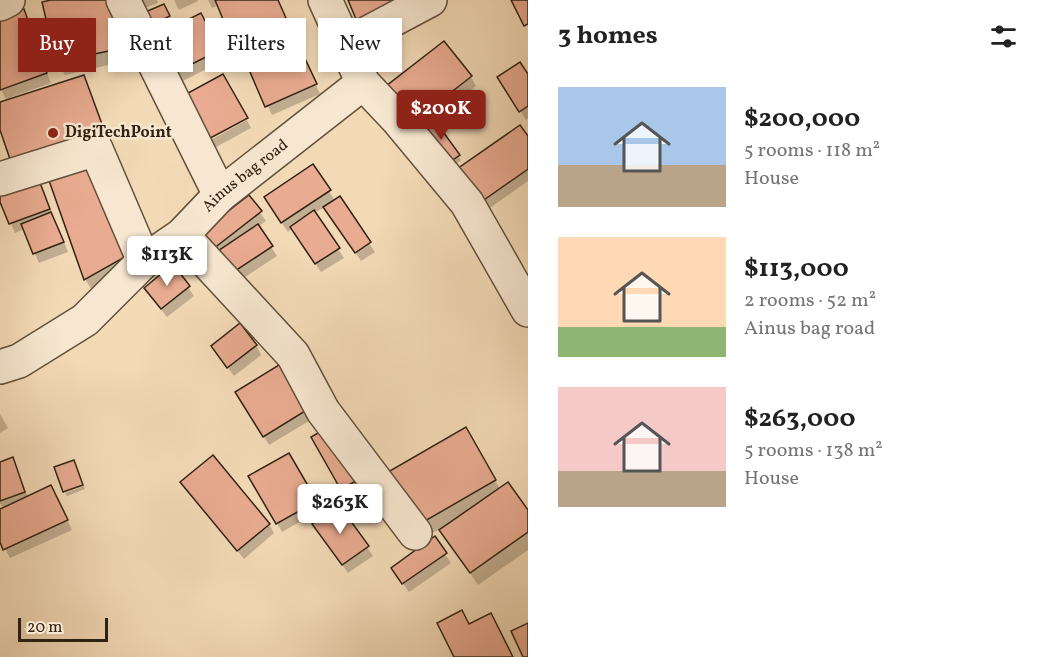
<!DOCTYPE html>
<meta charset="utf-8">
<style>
:root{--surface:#fff;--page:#f2f2f2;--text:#222;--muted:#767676;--accent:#8f2418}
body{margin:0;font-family:Vollkorn,serif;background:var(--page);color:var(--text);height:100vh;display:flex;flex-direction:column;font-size:22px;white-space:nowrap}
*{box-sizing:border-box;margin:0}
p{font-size:20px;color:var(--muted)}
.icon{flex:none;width:33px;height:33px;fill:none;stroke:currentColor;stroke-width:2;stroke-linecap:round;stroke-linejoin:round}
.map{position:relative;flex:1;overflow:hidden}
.panel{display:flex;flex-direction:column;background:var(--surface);width:522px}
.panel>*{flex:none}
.guide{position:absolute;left:18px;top:18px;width:420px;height:54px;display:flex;gap:12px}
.scale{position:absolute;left:18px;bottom:15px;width:90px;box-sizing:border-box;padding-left:6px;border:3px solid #312312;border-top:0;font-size:16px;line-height:21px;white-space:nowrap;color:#312312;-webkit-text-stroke:4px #f7e7d0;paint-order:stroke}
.price{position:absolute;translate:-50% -51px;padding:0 14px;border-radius:6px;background:#fff;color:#222;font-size:20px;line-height:39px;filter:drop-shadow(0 2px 3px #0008)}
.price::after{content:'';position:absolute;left:50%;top:36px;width:18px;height:14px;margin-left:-9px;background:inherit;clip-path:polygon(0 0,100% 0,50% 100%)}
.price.current{background:var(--accent);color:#fff}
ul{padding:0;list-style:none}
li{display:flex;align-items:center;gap:18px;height:150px;padding:0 30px}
li span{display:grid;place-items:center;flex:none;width:168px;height:120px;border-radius:0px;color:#555}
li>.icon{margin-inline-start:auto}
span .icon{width:72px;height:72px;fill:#fffc;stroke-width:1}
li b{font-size:26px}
h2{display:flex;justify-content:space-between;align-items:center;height:72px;padding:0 30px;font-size:26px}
.tag{padding:0 21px;border-radius:0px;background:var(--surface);box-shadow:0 3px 9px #0003;font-size:21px;line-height:54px}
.tag.current{background:var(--accent);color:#fff}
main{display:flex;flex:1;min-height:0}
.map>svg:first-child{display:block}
.shadow{fill:#0003}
.building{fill:#e9ab91;stroke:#312312;stroke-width:1.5}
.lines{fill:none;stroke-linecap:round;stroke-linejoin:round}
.minor-casing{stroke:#62513b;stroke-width:36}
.minor{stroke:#f7e7d0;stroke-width:33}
.poi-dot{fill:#8f2418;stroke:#f7e7d0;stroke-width:2}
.labels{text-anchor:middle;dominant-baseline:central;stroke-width:5;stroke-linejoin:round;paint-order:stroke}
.poi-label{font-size:16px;font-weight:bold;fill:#312312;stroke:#f7e7d0;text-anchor:start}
.street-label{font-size:16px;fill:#312312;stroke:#f7e7d0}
</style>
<main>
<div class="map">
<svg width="528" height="657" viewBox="0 0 528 657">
<rect width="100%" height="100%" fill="#f3dab7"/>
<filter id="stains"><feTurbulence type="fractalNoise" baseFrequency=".00333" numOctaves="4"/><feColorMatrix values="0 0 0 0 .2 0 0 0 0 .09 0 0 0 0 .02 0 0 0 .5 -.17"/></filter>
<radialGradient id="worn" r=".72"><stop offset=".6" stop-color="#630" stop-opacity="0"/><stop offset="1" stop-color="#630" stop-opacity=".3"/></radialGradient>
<!-- shadow -->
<g class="shadow">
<path d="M57,0H121L134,59L65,75L57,62L44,3Z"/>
<path d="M137,0H157L158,3L142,9Z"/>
<path d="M174,0H198V1L179,10Z"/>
<path d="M208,0H278L290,27L239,49L219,5L212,8Z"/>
<path d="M166,10L171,20L153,29L150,25Z"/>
<path d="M23,11L51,83L6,99L0,88Z"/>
<path d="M206,24L224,60L175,85L169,76Z"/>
<path d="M296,40L320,94L272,115L243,52Z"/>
<path d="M84,77L112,148L136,267L93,292L85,279L47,173L40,183L68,252L39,263L24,229L15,233L0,197L22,179L0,125V104Z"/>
<path d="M471,77L476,86L432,120L461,160L452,167L388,100Z"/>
<path d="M528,77V118L526,120L504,86Z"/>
<path d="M247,120L251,128L207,152L203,144Z"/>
<path d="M528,139V181L487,210L464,178Z"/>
<path d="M329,191L335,201L339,198L375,252L361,261L325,207L314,213L344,258L321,272L292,228L288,232L271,207Z"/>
<path d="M249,197L266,221L258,227L277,256L236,283L207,242Z"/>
<path d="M173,266L194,296L167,317L151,297Z"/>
<path d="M256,345L261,355L234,376L212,347Z"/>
<path d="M237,392L319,415L269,445Z"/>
<path d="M0,414L8,428L0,433Z"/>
<path d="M465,429L500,489L528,512V550L478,585L440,529L427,536L390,472Z"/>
<path d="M313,438L366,487L347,498Z"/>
<path d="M289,455L320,510L282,532L250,477Z"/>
<path d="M12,459L28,497L56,496L72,530L10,558L0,539V510L3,509L0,503V463Z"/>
<path d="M182,482L269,524L274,533L244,559Z"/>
<path d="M84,486L85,489L67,496L65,493Z"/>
<path d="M339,507L373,556L348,573L320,533Z"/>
<path d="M445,554L451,563L409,592L398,577Z"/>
</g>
<!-- building -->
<g class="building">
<path d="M51,0H118L128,47L56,62L42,2Z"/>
<path d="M215,0H278L286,18L232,41Z"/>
<path d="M348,0H407L358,24Z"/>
<path d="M511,0H528V24L524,26Z"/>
<path d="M164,4L170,16L149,26L143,13Z"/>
<path d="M24,9L47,73L0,90V17Z"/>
<path d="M201,13L220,50L168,76L149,39Z"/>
<path d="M291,29L317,84L265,107L241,51Z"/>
<path d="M444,41L472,76L408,126L381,90Z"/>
<path d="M520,62L528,74V106L519,112L497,77Z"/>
<path d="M223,74L248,118L201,143L177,99Z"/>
<path d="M84,75L106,135L12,165L0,130V102Z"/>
<path d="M433,118L460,155L448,163L422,126Z"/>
<path d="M520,125L528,136V169L481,202L457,169Z"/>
<path d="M92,155L130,254L84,280L46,172Z"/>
<path d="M313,164L331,190L281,223L264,197Z"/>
<path d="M36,172L50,209L9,224L0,202V186Z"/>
<path d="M249,195L262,211L213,249L200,233Z"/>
<path d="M340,196L371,242L355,253L323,207Z"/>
<path d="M314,210L340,248L315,264L290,227Z"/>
<path d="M51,212L64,242L33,254L21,224Z"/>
<path d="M258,224L273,246L229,275L215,253Z"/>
<path d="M173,264L190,286L161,309L144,288Z"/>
<path d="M240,323L257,345L227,368L211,346Z"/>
<path d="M287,360L315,405L263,437L235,392Z"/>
<path d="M332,425L362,477L341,490L311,437Z"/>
<path d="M466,427L496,480L418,525L388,472Z"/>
<path d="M289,453L317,501L276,524L248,476Z"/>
<path d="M213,455L270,524L237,551L180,482Z"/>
<path d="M13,457L25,492L0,501V462Z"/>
<path d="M74,460L83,485L63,492L54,467Z"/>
<path d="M508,482L528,510V532L470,573L439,530Z"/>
<path d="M51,485L68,520L3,550L0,542V509Z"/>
<path d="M339,505L369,546L342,565L312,524Z"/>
<path d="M435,536L447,553L402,584L391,568Z"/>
<path d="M462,610L469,624L491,613L513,657H454L437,623Z"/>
<path d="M528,623V657H523L511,631Z"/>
</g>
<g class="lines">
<!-- minor casing -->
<g class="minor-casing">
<g id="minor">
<path d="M123,0L220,195"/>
<path d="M325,0L363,83L398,120L467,203L528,310"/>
<path d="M0,4L8,0"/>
<path d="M345,45L430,0"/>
<path d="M0,179L96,149L144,261"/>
<path d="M182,235L293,355L323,411L415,533"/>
<path id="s1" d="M0,367L19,361L85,320L144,261L182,235L220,195L363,83"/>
</g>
</g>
<!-- minor -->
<use href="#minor" class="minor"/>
</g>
<!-- markers -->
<circle class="poi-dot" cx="53" cy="133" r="6"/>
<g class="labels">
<!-- poi labels -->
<g class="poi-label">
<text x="65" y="133">DigiTechPoint</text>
</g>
<!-- street labels -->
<g class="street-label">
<text stroke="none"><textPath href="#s1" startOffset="314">Ainus bag road</textPath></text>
</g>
</g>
<rect width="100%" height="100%" filter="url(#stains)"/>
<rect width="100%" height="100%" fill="url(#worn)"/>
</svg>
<div class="scale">20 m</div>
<b class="price current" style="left:441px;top:141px">$200K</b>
<b class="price" style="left:167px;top:287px">$113K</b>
<b class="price" style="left:340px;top:535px">$263K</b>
<div class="guide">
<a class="tag current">Buy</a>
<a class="tag">Rent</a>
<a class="tag">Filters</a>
<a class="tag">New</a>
</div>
</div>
<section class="panel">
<h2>3 homes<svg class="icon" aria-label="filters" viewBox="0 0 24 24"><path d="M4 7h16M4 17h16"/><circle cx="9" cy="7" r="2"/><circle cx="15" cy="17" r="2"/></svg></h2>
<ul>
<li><span style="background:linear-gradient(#a9c7e8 65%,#b9a48a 0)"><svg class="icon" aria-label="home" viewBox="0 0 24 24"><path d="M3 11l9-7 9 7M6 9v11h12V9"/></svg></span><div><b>$200,000</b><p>5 rooms · 118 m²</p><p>House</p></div></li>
<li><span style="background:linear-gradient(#ffd9b3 75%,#8fb573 0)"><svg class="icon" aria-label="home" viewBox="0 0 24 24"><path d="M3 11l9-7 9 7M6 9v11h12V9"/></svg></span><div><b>$113,000</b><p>2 rooms · 52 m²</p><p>Ainus bag road</p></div></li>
<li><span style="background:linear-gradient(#f6c9c9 70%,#b9a48a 0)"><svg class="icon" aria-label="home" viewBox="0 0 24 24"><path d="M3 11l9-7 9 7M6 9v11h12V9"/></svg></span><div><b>$263,000</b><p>5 rooms · 138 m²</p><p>House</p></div></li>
</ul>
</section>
</main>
